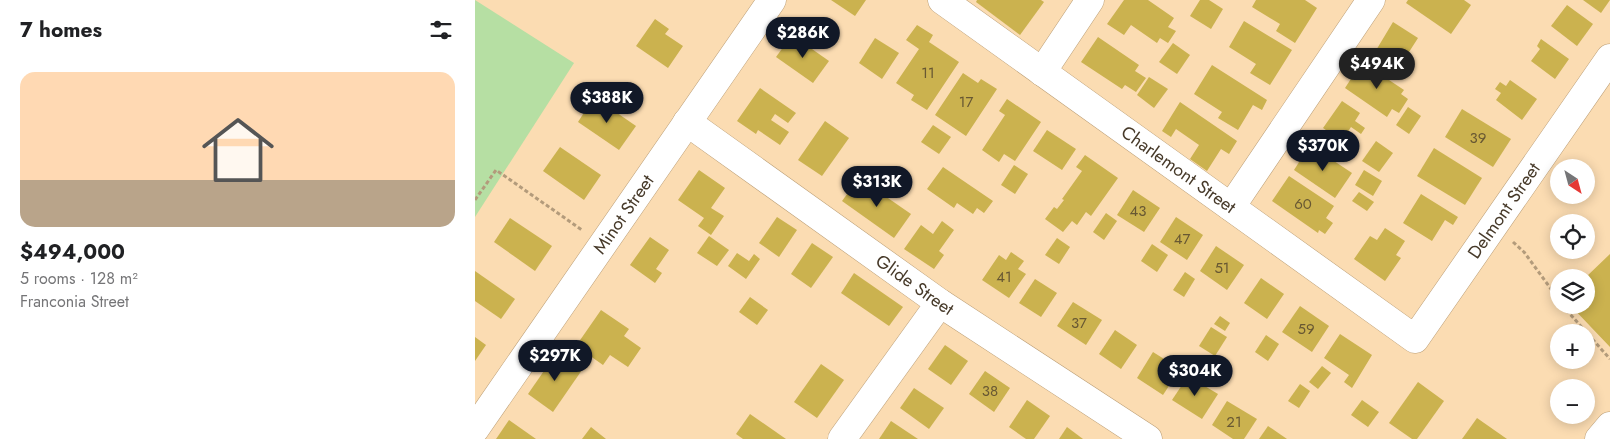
<!DOCTYPE html>
<meta charset="utf-8">
<style>
:root{--surface:#fff;--page:#f6f6f6;--text:#202124;--muted:#757577;--line:#e0e0e0;--accent:#111827}
body{margin:0;font-family:Jost,sans-serif;background:var(--page);color:var(--text);height:100vh;display:flex;flex-direction:column;font-size:19px;white-space:nowrap}
*{box-sizing:border-box;margin:0}
p{font-size:16px;color:var(--muted)}
.icon{flex:none;width:28px;height:28px;fill:none;stroke:currentColor;stroke-width:2;stroke-linecap:round;stroke-linejoin:round}
.map{position:relative;flex:1;overflow:hidden}
.panel{display:flex;flex-direction:column;background:var(--surface);width:475px}
.panel>*{flex:none}
.needle{width:32px;rotate:144deg}
.fabs{position:absolute;left:1075px;top:159px;display:grid;gap:10px}
.fabs a{display:grid;place-items:center;width:45px;height:45px;border-radius:50%;background:var(--surface);box-shadow:0 2px 12px #0003;font-size:25px}
.price{position:absolute;translate:-50% -42px;padding:0 11px;border-radius:18px;background:var(--accent);color:#fff;font-size:16px;line-height:32px;filter:drop-shadow(0 1px 2px #0008)}
.price::after{content:'';position:absolute;left:50%;top:30px;width:15px;height:11px;margin-left:-8px;background:inherit;clip-path:polygon(0 0,100% 0,50% 100%)}
.price.active{background:#222;color:#fff}
ul{padding:0;list-style:none}
li{display:grid;align-content:center;gap:10px;height:265px;padding:0 20px}
li+li{border-top:1px solid var(--line)}
li span{display:grid;place-items:center;height:155px;border-radius:15px;color:#555}
li>.icon{margin-inline-start:auto}
span .icon{width:90px;height:90px;fill:#fffc;stroke-width:1}
li b{font-size:21px}
h2{display:flex;justify-content:space-between;align-items:center;height:60px;padding:0 20px;font-size:21px}
main{display:flex;flex:1;min-height:0}
.map>svg:first-child{display:block}
.green{fill:#b6dfa3}
.building{fill:#cbb24f}
.lines{fill:none;stroke-linecap:round;stroke-linejoin:round}
.minor-casing{stroke:#bc9f77;stroke-width:29}
.path{stroke:#b39b7b;stroke-width:3;stroke-dasharray:4 2.5;stroke-linecap:butt}
.minor{stroke:#fff;stroke-width:28}
.labels{text-anchor:middle;dominant-baseline:central;stroke-width:4.5;stroke-linejoin:round;paint-order:stroke}
.number-label{font-size:15px;fill:#685833}
.street-label{font-size:18px;fill:#473a2a;stroke:#feecd3}
</style>
<main>
<section class="panel">
<h2>7 homes<svg class="icon" aria-label="filters" viewBox="0 0 24 24"><path d="M4 7h16M4 17h16"/><circle cx="9" cy="7" r="2"/><circle cx="15" cy="17" r="2"/></svg></h2>
<ul>
<li><span style="background:linear-gradient(#ffd9b3 70%,#b9a48a 0)"><svg class="icon" aria-label="home" viewBox="0 0 24 24"><path d="M3 11l9-7 9 7M6 9v11h12V9"/></svg></span><div><b>$494,000</b><p>5 rooms · 128 m²</p><p>Franconia Street</p></div></li>
</ul>
</section>
<div class="map">
<svg width="1135" height="439" viewBox="0 0 1135 439">
<rect width="100%" height="100%" fill="#fbdcb2"/>
<!-- green -->
<path class="green" d="M0,0L99,63L0,217Z"/>
<!-- building -->
<g class="building">
<path d="M356,0H391L380,16Z"/>
<path d="M502,0H566L569,2L545,35L501,2Z"/>
<path d="M649,0H673L699,18L693,27L701,31L693,43L685,38L682,43L656,25L649,35L632,24Z"/>
<path d="M725,0H734L748,9L736,29L715,16Z"/>
<path d="M781,0H830L842,8L820,43L801,31L805,24L777,7Z"/>
<path d="M933,0H989L996,5L976,34L931,3Z"/>
<path d="M1108,0H1135L1126,13Z"/>
<path d="M1092,5L1118,24L1102,46L1076,26Z"/>
<path d="M180,19L194,29L190,34L208,46L193,68L161,46Z"/>
<path d="M769,21L817,50L795,85L775,73L781,64L754,47Z"/>
<path d="M918,22L943,38L927,63L916,56L912,60L900,52Z"/>
<path d="M442,25L458,35L454,42L484,62L452,110L436,100L439,95L421,83L444,49L431,40Z"/>
<path d="M317,35L354,61L338,83L301,57Z"/>
<path d="M623,37L664,65L660,71L671,78L661,92L650,85L647,89L606,62Z"/>
<path d="M400,38L424,53L407,79L384,63Z"/>
<path d="M1066,39L1094,59L1080,79L1056,61L1065,49L1062,46Z"/>
<path d="M698,43L715,55L702,74L684,62Z"/>
<path d="M887,62L929,90L926,94L933,99L924,113L917,109L912,117L870,88Z"/>
<path d="M737,65L792,100L787,110L778,105L763,130L743,118L747,112L719,94Z"/>
<path d="M488,73L503,83L506,79L522,89L491,136L460,115Z"/>
<path d="M674,77L693,89L679,108L662,95Z"/>
<path d="M1035,80L1062,99L1047,120L1021,100L1026,93L1020,89L1025,82L1031,86Z"/>
<path d="M285,88L321,113L313,123L300,114L296,120L314,132L305,145L283,130L281,134L262,121Z"/>
<path d="M119,97L161,126L144,150L103,122Z"/>
<path d="M532,99L566,122L540,161L529,154L524,162L507,150L530,115L524,111Z"/>
<path d="M867,101L885,113L880,121L890,128L886,134L876,127L867,141L848,128Z"/>
<path d="M705,102L762,141L754,154L746,149L732,171L715,159L724,145L701,129L696,137L687,131Z"/>
<path d="M933,107L946,116L934,134L921,125Z"/>
<path d="M987,109L1036,139L1018,167L970,137Z"/>
<path d="M350,121L374,138L347,176L323,160Z"/>
<path d="M458,125L476,137L464,154L446,142Z"/>
<path d="M572,130L601,149L587,170L558,151Z"/>
<path d="M901,141L918,153L904,172L887,161Z"/>
<path d="M835,145L877,173L860,198L819,170Z"/>
<path d="M85,147L126,175L109,200L68,171Z"/>
<path d="M959,148L1007,178L990,205L942,176Z"/>
<path d="M610,155L643,178L616,216L611,212L602,225L597,221L588,232L570,219L579,207L582,209L589,200L587,199L607,171L601,167Z"/>
<path d="M539,165L553,174L540,194L526,185Z"/>
<path d="M468,167L518,201L509,213L502,208L498,214L482,203L479,208L452,189Z"/>
<path d="M224,170L250,188L236,208L249,216L236,235L223,226L229,218L203,200Z"/>
<path d="M889,170L907,181L898,196L880,185Z"/>
<path d="M814,176L859,206L851,218L858,223L850,234L844,230L843,233L797,201Z"/>
<path d="M384,178L436,214L419,238L367,201Z"/>
<path d="M658,190L685,208L669,232L642,215Z"/>
<path d="M884,192L899,202L892,211L877,201Z"/>
<path d="M946,194L983,217L978,225L970,220L957,241L928,223Z"/>
<path d="M631,213L642,221L629,240L618,232Z"/>
<path d="M302,217L322,230L304,257L284,243Z"/>
<path d="M701,217L728,235L712,260L685,242Z"/>
<path d="M35,218L77,246L60,271L19,242Z"/>
<path d="M467,221L479,230L464,251L469,255L459,269L429,249L446,225L458,234Z"/>
<path d="M910,228L930,241L921,255L926,258L910,281L879,259L895,236L902,240Z"/>
<path d="M234,236L254,250L242,266L222,253Z"/>
<path d="M175,237L194,250L181,269L187,273L180,283L155,265Z"/>
<path d="M582,238L595,247L584,264L570,255Z"/>
<path d="M337,243L358,257L336,288L316,274Z"/>
<path d="M677,244L693,255L682,272L666,261Z"/>
<path d="M741,246L769,265L752,290L725,271Z"/>
<path d="M536,252L549,261L543,269L551,274L534,298L507,280L524,255L531,260Z"/>
<path d="M262,253L274,261L279,254L285,259L271,279L253,266Z"/>
<path d="M1135,254V347L1095,305H1111V277Z"/>
<path d="M0,271L40,299L26,319L0,301Z"/>
<path d="M710,272L720,279L709,297L698,290Z"/>
<path d="M379,273L428,307L414,326L366,293Z"/>
<path d="M786,278L809,294L792,319L769,303Z"/>
<path d="M560,279L582,293L566,317L544,303Z"/>
<path d="M275,297L293,310L282,325L264,312Z"/>
<path d="M598,302L627,320L611,345L582,326Z"/>
<path d="M825,306L854,326L837,352L807,332Z"/>
<path d="M126,310L154,329L149,336L166,348L153,367L135,355L128,365L101,346Z"/>
<path d="M745,316L755,323L750,331L739,324Z"/>
<path d="M736,327L752,337L740,356L724,346Z"/>
<path d="M640,330L662,345L646,369L624,354Z"/>
<path d="M865,334L897,355L877,388L869,382L874,375L849,358Z"/>
<path d="M791,335L804,344L793,361L780,352Z"/>
<path d="M0,337L11,345L0,361Z"/>
<path d="M470,345L493,361L476,385L453,369Z"/>
<path d="M82,352L107,370L78,412L53,394Z"/>
<path d="M678,352L705,369L688,395L662,378Z"/>
<path d="M346,364L369,380L342,418L319,402Z"/>
<path d="M847,366L856,373L843,389L834,382Z"/>
<path d="M510,371L535,388L519,412L494,394Z"/>
<path d="M713,376L743,394L727,419L697,400Z"/>
<path d="M943,382L969,401L942,439H937L914,423Z"/>
<path d="M825,384L835,391L824,408L813,401Z"/>
<path d="M439,388L469,408L454,429L425,408Z"/>
<path d="M552,400L575,416L559,439H551L534,427Z"/>
<path d="M887,400L904,412L893,427L876,415Z"/>
<path d="M752,401L782,419L769,439H758L737,425Z"/>
<path d="M275,414L311,439H268L261,434Z"/>
<path d="M1002,418L1032,439H987Z"/>
<path d="M34,420L61,439H21Z"/>
<path d="M416,421L443,439H404Z"/>
<path d="M793,426L812,439H784Z"/>
<path d="M116,427L131,439H107Z"/>
<path d="M592,427L608,439H584Z"/>
</g>
<g class="lines">
<!-- minor casing -->
<g class="minor-casing">
<g id="minor">
<path id="s1" d="M467,0L940,339L1135,58"/>
<path d="M567,72L615,0"/>
<path id="s2" d="M212,122L465,303L673,439"/>
<path d="M756,207L896,0"/>
<path id="s3" d="M0,429L297,0"/>
<path d="M367,439L465,303"/>
<path d="M1124,439L1135,426"/>
</g>
</g>
<!-- path -->
<g class="path">
<path d="M0,200L21,170L107,230"/>
<path d="M1038,242L1049,252L1084,300"/>
<path d="M1087,305L1135,359"/>
</g>
<!-- minor -->
<use href="#minor" class="minor"/>
</g>
<g class="labels">
<!-- number labels -->
<g class="number-label">
<text x="453" y="73">11</text>
<text x="491" y="102">17</text>
<text x="1003" y="138">39</text>
<text x="828" y="204">60</text>
<text x="663" y="211">43</text>
<text x="707" y="239">47</text>
<text x="747" y="268">51</text>
<text x="529" y="277">41</text>
<text x="604" y="323">37</text>
<text x="831" y="329">59</text>
<text x="515" y="391">38</text>
<text x="759" y="422">21</text>
</g>
<!-- street labels -->
<g class="street-label">
<text stroke="none"><textPath href="#s1" startOffset="291">Charlemont Street</textPath></text>
<text stroke="none"><textPath href="#s1" startOffset="738">Delmont Street</textPath></text>
<text stroke="none"><textPath href="#s3" startOffset="261">Minot Street</textPath></text>
<text stroke="none"><textPath href="#s2" startOffset="280">Glide Street</textPath></text>
</g>
</g>
</svg>
<div class="fabs">
<a><svg class="needle" viewBox="-14 -14 28 28"><path d="M0-13l5 13h-10z" fill="#e53935"/><path d="M0 13l5-13h-10z" fill="#757577"/></svg></a>
<a><svg class="icon" aria-label="locate" viewBox="0 0 24 24"><circle cx="12" cy="12" r="6"/><path d="M12 2v4M12 18v4M2 12h4M18 12h4"/></svg></a>
<a><svg class="icon" aria-label="layers" viewBox="0 0 24 24"><path d="M12 4l9 5-9 5-9-5zM3 14l9 5 9-5"/></svg></a>
<a>+</a>
<a>−</a>
</div>
<b class="price" style="left:328px;top:59px">$286K</b>
<b class="price active" style="left:902px;top:90px">$494K</b>
<b class="price" style="left:132px;top:124px">$388K</b>
<b class="price" style="left:848px;top:172px">$370K</b>
<b class="price" style="left:402px;top:208px">$313K</b>
<b class="price" style="left:80px;top:382px">$297K</b>
<b class="price" style="left:720px;top:397px">$304K</b>
</div>
</main>
